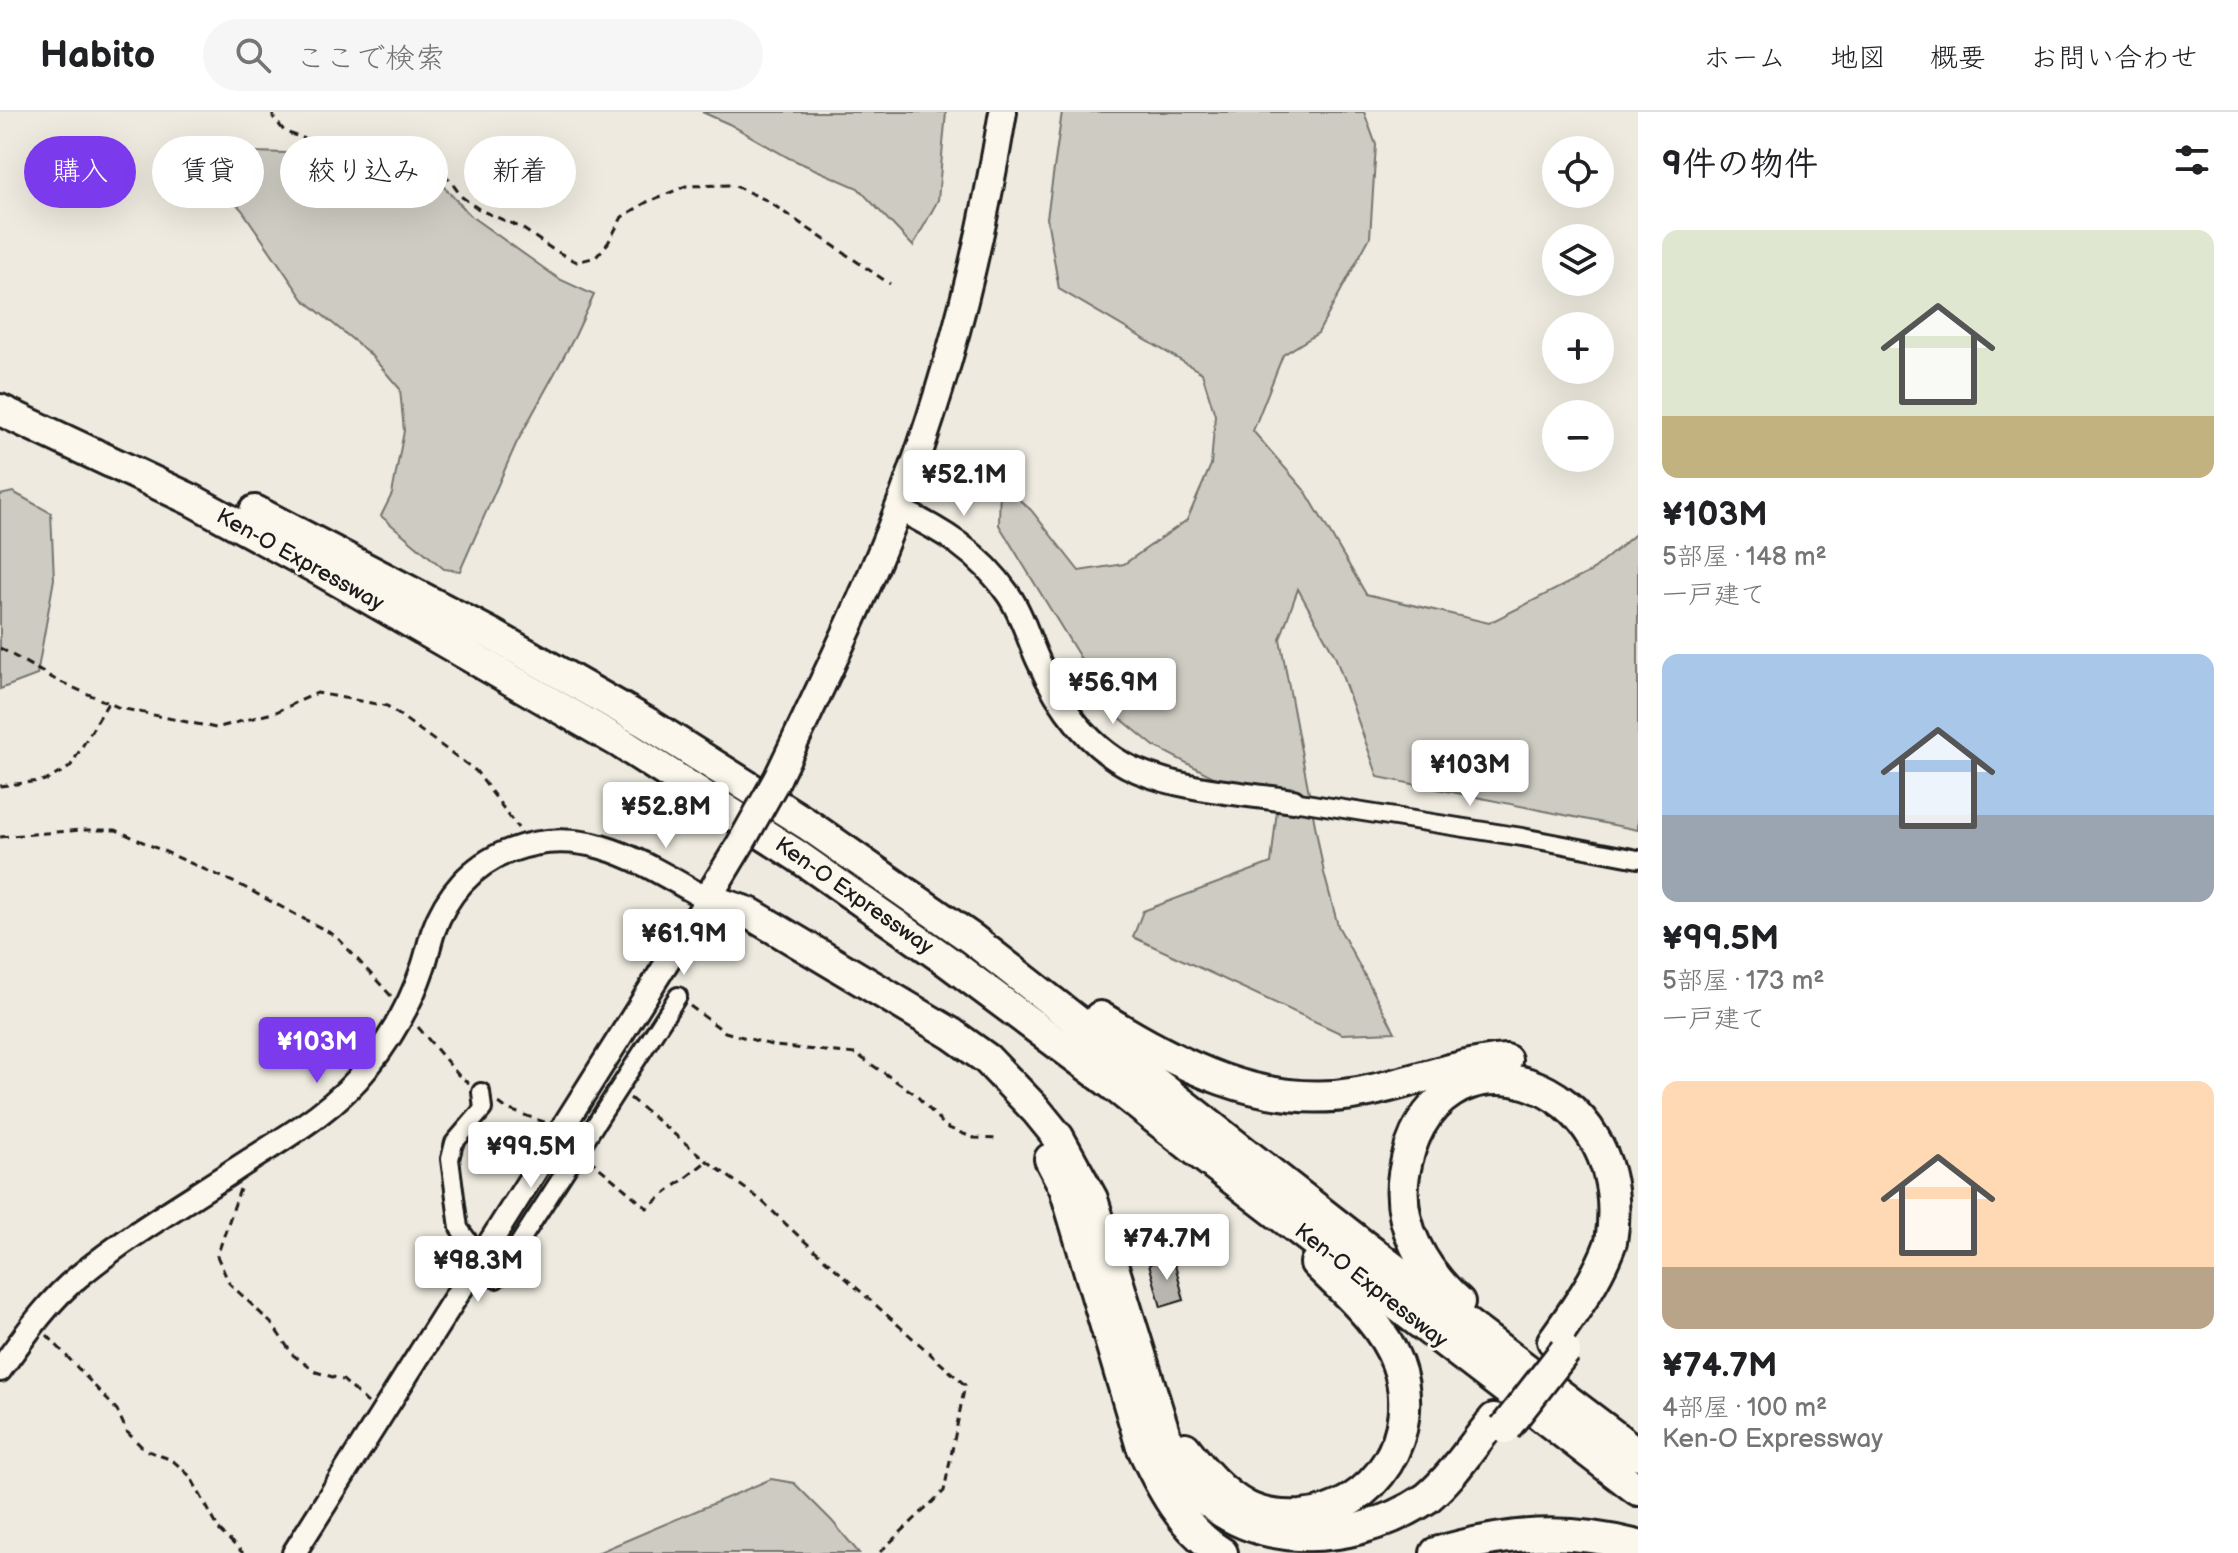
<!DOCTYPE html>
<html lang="ja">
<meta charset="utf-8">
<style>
:root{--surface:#fff;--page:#f6f6f6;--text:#202124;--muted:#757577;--line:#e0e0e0;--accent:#7c3aed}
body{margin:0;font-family:"Balsamiq Sans","Klee One",sans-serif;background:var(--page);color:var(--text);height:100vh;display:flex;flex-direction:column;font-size:30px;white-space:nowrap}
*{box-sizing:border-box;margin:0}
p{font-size:26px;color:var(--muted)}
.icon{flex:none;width:44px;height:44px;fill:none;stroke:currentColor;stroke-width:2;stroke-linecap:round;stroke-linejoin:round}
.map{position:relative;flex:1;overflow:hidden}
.side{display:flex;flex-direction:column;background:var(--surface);width:600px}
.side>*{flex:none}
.guide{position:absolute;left:24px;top:24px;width:760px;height:72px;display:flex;gap:16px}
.buttons{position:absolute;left:1542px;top:24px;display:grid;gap:16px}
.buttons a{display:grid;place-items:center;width:72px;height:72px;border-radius:50%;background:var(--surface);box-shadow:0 8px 32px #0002;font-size:40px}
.price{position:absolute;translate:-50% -68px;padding:0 18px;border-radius:8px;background:#fff;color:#222;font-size:26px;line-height:52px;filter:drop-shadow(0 2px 4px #0008)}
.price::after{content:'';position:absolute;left:50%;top:48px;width:24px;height:18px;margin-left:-12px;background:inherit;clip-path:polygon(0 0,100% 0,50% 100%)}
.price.on{background:var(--accent);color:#fff}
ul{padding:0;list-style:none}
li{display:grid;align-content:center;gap:16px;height:424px;padding:0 24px}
li span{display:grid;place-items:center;height:248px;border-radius:16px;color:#555}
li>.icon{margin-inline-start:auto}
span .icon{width:144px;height:144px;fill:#fffc;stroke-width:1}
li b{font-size:34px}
h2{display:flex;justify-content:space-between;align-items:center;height:96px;padding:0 24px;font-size:34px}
.tag{padding:0 28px;border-radius:36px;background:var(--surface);box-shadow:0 8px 32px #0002;font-size:28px;line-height:72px}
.tag.on{background:var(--accent);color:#fff}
header{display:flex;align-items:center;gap:48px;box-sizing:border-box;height:112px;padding:0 40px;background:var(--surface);border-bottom:2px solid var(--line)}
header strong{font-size:38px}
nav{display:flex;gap:44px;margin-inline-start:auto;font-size:28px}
.search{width:560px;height:72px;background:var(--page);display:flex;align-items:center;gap:20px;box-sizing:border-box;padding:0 28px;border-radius:44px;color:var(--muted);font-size:30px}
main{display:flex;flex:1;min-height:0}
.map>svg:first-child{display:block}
.green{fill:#ceccc2;stroke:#75746f;stroke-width:2}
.building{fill:#b9b6af;stroke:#1c1c1c;stroke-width:2}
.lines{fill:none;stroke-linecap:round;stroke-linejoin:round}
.street-casing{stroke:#1c1c1c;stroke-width:22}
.secondary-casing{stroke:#1c1c1c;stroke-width:28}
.primary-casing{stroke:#1c1c1c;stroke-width:32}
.highway-casing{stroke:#1c1c1c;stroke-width:36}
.path{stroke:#1c1c1c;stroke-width:3;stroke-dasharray:8 6;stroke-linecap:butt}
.street{stroke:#fbf7ec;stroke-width:16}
.secondary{stroke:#fbf7ec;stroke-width:22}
.primary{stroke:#fbf7ec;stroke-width:26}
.highway{stroke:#fbf7ec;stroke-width:30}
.primary-bridge-casing{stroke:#1c1c1c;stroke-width:32;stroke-linecap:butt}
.highway-bridge-casing{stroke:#1c1c1c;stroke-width:36;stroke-linecap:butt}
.primary-bridge{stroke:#fbf7ec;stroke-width:26}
.highway-bridge{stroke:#fbf7ec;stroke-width:30}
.labels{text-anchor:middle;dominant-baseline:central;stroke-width:6;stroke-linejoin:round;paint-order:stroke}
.street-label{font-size:22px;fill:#1c1c1c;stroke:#fbf7ec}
</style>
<header>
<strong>Habito</strong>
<div class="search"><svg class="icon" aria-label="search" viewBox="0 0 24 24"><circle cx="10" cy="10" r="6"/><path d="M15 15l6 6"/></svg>ここで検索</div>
<nav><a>ホーム</a><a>地図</a><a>概要</a><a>お問い合わせ</a></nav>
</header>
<main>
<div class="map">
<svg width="1638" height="1441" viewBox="0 0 1638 1441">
<rect width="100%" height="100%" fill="#eeeadf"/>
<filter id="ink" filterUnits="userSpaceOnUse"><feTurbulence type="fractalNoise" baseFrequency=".0125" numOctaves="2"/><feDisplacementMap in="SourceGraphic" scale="16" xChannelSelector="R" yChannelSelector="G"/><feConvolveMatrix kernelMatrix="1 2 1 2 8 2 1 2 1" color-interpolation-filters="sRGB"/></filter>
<g filter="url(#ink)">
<!-- green -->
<g class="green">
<path d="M702,0H946L938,88L913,134L858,76L789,46L729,12Z"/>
<path d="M1062,0H1364L1376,33L1370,125L1318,221L1283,243L1253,319L1306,380L1366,482L1489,511L1590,460L1638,420V718L1378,665L1335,544L1298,477L1280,527L1324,761L1338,814L1395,920L1342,922L1133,825L1143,799L1271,751L1277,698L1154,634L1114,601L999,413L1000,371L1031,398L1079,459L1124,452L1187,408L1211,353L1215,303L1202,261L1059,177L1047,106Z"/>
<path d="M219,39L387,44L433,63L472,105L559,167L594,183L575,224L516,332L460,459L444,457L381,404L392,382L404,319L400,277L369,241L303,187L242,98L198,49Z"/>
<path d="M13,380L51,401L54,467L37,563L0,577V383Z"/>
<path d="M771,1367L794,1371L832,1409L859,1441H597Z"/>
</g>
<!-- building -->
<path class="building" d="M1173,1145L1184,1188L1161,1195L1149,1152Z"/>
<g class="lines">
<!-- street casing -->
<g class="street-casing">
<g id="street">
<path d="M1293,689L1522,725L1638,747"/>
<path d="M481,980L483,997L454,1031L450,1047L459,1116L496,1167L678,884"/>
</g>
</g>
<!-- secondary casing -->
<g class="secondary-casing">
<g id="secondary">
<path d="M898,397C942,418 980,441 1008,482C1022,502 1028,526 1038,548C1058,593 1091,640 1138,659C1186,679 1242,681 1293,689"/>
<path d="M0,1258C23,1226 47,1190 78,1165C126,1125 181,1093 233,1059C280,1028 332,1001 367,956C391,926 411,891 423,855C427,844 429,832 433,820C446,783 472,753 509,739C586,710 642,751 707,787L294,1441"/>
</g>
</g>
<!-- primary casing -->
<g class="primary-casing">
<g id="primary">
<path d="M777,667C825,566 875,465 912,360C954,243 983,122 1003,0"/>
<path d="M707,787L742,729"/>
</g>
</g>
<!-- highway casing -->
<g class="highway-casing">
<g id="highway">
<path d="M0,298L192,388L315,455L621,631L796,743L943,846L1112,972L1204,1045L1638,1378"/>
<path d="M255,399L491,522L647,611L807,712L972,827L1364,1134L1638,1342"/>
<path d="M707,787L749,801L952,922L987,947L1036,998L1058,1025L1092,1087L1172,1346C1225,1441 1345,1441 1427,1386C1453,1364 1472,1334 1494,1307"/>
<path d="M1100,905C1179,953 1261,998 1358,981C1408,972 1455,952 1506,948"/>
<path d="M1050,1047L1065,1076L1141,1332C1160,1374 1182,1417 1222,1441"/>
<path d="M1459,1190C1423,1158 1396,1112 1404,1062C1431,898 1638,963 1611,1130C1598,1166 1575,1198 1553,1229"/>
<path d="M1185,1336C1202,1358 1222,1382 1247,1395C1263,1403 1283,1405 1301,1404C1376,1398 1423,1321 1397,1251C1382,1211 1346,1181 1316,1151"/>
<path d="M1436,1441C1507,1420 1566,1415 1638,1434"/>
</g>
</g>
<!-- path -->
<g class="path">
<path d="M273,0V5L285,20L309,28L388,27L417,40L439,54L462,85L480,98L522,116L552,137L577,150L596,145L608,131L622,105L647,90L686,74L733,73L766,88L890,172"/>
<path d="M0,536L56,568L120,596L216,616L276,600L317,581L387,594L476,659L518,716"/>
<path d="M0,674L47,668L70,655L108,591"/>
<path d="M0,725L80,718H116L242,774L336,824L392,885"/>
<path d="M690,894L725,920L775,934L856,942L915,982L946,1015L974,1026L999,1027"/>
<path d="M418,915L460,965L469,971"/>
<path d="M630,986L707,1049L761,1088L791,1117L965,1273L944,1379L879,1441"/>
<path d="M499,991L507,997L547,1011"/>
<path d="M589,1047L647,1096L707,1049"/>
<path d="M240,1077L217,1144L229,1171L271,1211L293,1243L316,1260L343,1268L368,1291"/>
<path d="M47,1223L117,1298L127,1320L145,1338L172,1348L190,1364L220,1419L243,1441"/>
</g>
<!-- street -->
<use href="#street" class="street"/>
<!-- secondary -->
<use href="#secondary" class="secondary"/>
<!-- primary -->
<use href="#primary" class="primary"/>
<!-- highway -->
<use href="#highway" class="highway"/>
<!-- primary-bridge casing -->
<g class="primary-bridge-casing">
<path id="primary-bridge" d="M742,729L777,667"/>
</g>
<!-- highway-bridge casing -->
<g class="highway-bridge-casing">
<path id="highway-bridge" d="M1505,1316L1565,1239"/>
</g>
<!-- primary-bridge -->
<use href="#primary-bridge" class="primary-bridge"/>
<!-- highway-bridge -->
<use href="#highway-bridge" class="highway-bridge"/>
</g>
</g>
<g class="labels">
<!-- street labels -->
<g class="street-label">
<text transform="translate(300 448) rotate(29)">Ken-O Expressway</text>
<text transform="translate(854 784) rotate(35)">Ken-O Expressway</text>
<text transform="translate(1371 1174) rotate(38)">Ken-O Expressway</text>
</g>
</g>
</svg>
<div class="buttons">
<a><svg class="icon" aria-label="locate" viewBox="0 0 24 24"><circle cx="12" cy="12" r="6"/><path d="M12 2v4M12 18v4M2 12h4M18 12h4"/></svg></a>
<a><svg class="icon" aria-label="layers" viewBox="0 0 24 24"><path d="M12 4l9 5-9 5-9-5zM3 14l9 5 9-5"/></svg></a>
<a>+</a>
<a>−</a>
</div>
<b class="price" style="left:964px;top:406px">¥52.1M</b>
<b class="price" style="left:1113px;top:614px">¥56.9M</b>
<b class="price" style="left:1470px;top:696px">¥103M</b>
<b class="price" style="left:666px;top:738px">¥52.8M</b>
<b class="price" style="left:684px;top:865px">¥61.9M</b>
<b class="price on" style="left:317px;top:973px">¥103M</b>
<b class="price" style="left:531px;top:1078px">¥99.5M</b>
<b class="price" style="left:1167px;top:1170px">¥74.7M</b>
<b class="price" style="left:478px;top:1192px">¥98.3M</b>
<div class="guide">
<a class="tag on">購入</a>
<a class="tag">賃貸</a>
<a class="tag">絞り込み</a>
<a class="tag">新着</a>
</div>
</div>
<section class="side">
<h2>9件の物件<svg class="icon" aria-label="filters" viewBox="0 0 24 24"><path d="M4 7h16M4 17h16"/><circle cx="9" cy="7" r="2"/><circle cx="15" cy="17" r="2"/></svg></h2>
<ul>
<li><span style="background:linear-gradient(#dfe7d0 75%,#c2b280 0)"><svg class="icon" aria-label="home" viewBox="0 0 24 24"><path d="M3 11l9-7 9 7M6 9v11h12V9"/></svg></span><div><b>¥103M</b><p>5部屋 · 148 m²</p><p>一戸建て</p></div></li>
<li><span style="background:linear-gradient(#a9c7e8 65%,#9aa5b1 0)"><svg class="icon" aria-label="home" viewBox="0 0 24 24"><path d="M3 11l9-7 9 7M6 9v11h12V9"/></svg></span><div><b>¥99.5M</b><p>5部屋 · 173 m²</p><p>一戸建て</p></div></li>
<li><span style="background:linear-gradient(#ffd9b3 75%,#b9a48a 0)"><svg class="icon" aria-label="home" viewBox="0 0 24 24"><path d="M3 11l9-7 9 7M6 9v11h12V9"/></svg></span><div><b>¥74.7M</b><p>4部屋 · 100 m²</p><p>Ken-O Expressway</p></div></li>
</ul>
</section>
</main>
